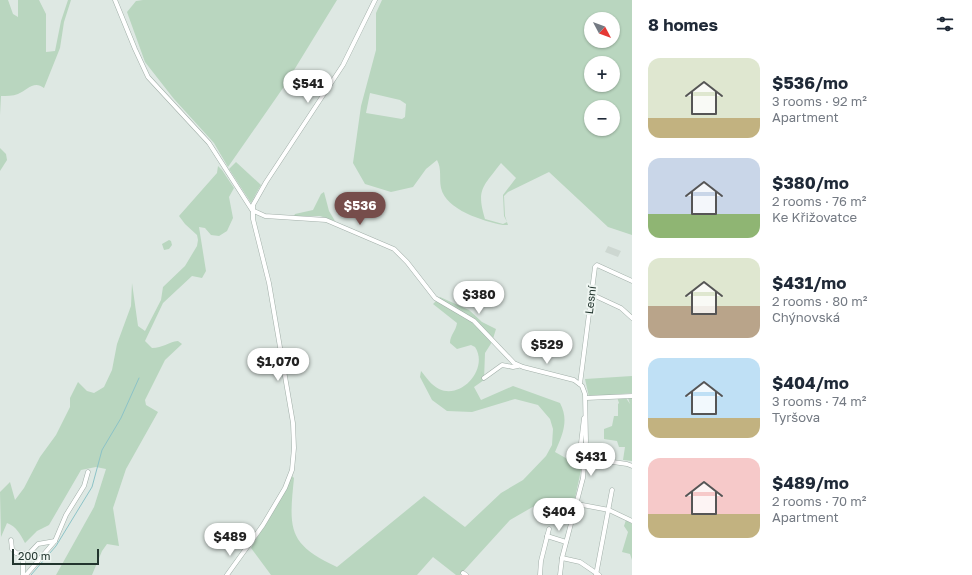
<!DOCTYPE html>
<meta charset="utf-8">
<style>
:root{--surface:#fff;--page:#f2f2f3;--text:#1f2937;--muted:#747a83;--accent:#764d4b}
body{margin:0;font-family:"Golos Text",sans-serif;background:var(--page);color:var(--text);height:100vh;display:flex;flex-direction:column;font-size:15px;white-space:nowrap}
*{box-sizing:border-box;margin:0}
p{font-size:13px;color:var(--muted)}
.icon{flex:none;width:22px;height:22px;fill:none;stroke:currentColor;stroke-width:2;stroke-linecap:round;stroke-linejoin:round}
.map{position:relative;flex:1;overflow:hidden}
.details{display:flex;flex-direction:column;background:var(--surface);width:340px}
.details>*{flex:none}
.needle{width:26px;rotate:131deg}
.buttons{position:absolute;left:584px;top:12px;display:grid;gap:8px}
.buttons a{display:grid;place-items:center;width:36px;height:36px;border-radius:50%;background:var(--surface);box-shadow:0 1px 3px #0004;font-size:20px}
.scale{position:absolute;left:12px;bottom:10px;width:87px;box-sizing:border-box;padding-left:4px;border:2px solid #22352e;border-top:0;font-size:11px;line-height:14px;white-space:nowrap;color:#22352e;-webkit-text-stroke:3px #eef5f1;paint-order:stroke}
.price{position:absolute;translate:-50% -34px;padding:0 9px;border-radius:14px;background:#fff;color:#222;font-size:13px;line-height:26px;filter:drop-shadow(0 1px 2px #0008)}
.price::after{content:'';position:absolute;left:50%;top:24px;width:12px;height:9px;margin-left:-6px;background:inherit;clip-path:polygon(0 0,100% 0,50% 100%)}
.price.current{background:var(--accent);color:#fff}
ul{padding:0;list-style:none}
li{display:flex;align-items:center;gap:12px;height:100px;padding:0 16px}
li span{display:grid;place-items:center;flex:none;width:112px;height:80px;border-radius:12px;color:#555}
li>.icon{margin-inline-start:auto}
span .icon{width:48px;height:48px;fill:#fffc;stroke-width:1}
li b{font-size:17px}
h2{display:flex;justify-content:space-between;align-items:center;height:48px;padding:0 16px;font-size:17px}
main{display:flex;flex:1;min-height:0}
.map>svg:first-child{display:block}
.built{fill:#cdd7d1}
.green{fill:#b9d6bf;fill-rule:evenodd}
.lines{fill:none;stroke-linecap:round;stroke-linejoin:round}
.stream{stroke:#8cc3c7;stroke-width:1}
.minor-casing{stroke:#a2afa9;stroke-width:5}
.minor{stroke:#fff;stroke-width:4}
.labels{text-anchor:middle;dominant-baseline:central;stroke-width:4;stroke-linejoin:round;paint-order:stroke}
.street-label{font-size:11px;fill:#22352e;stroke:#eef5f1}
</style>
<main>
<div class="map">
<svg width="632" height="575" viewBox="0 0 632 575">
<rect width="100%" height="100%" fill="#dee8e3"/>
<!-- built -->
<path class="built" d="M608,246L621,251L618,257L605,252Z"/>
<!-- green -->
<g class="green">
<path d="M0,0H8L13,14L18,17V0H39L46,14V52L55,51L61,21L68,0H71L64,22L60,48L44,88C34,80 27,90 18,94C13,96 6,96 1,96L0,115Z"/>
<path d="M143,0H337L283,88L228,167L214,143L174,99L145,62L127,12L136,1Z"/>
<path d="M382,0H632V235L608,227L549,172L508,192L504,196L505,216L508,225H503C483,221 446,210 441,188C439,178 442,169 437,160L426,169L413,187L391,192L365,184L353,163L361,106L376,50V13ZM591,19H613V41H591ZM591,63H613V85H591ZM370,93L400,100L406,104L405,117L402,119L366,113ZM591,107H613V129H591ZM501,163L516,178L503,195L504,216L507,222L503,224L485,219C476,189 483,187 501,163Z"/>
<path d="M0,148L6,154L7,160L0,171Z"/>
<path d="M236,162L261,185L251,203L229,169Z"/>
<path d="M218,166L222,170L234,188L229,197L233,218L227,231L219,236L211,235L205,228L199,227L206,271L202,278L192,276L163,303L145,341L152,348C163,348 168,342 178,341L182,344L165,360L145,400L146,405L158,412L126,469L113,508L119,546L107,544L102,551L92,575H56L94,507L106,469L96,467L81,470L49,525L37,531L25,543C21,535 16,526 7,523L1,537L0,492L10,482L15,500L24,488L40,457L56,435L70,407V398L78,382L87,391L94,393L104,387L112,370L117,344L131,306L132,283L138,326L145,331L161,300L163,287L185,266L197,246L198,240L197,235L185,224L179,216L217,173Z"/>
<path d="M324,192L329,211L335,221L320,216H294L295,214L313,210L321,194Z"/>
<path d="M169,240L171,241L172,245L169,249L164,250L162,244Z"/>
<path d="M440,297L469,310L482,322L496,329L492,342L485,353L484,380L474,387L481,400L513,386L560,403C569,420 563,434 555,452L580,466L581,470L574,503L536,505L510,520L460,575H456L433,557L417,575H271L251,548L292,476L294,478C289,528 287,544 337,567L424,496L465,527L501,493L523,480L546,456L552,445L553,429L550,419L538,405L515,399L472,412L447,411L432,400L420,377L421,371C426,377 431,385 439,389C462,400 489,368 475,347L471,345L457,349L450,343C450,335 456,331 457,323L433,304Z"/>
<path d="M632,376V393L589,397L585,379Z"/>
<path d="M617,397L626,398L630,404L628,398H632V461L623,460L625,447H619L617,441L604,439V429L612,426L614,416H618V404L619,403Z"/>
<path d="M626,520L632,524V560L630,554L622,552L628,532L624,526Z"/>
</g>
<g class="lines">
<!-- stream -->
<path class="stream" d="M31,575L56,546L92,487L102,450L121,418L139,378"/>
<!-- minor casing -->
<g class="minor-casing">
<g id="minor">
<path d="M115,0L135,49L148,77L209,143L252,210L265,216L326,220L394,249L407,262L435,298L474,321L514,363L523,367L574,380L582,386L585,394L586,441L583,478L562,558L560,575"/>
<path d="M591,294L621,308L632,318"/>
<path d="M484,378L502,365L513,367L518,366"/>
<path d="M580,384L595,267L597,265L632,281"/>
<path d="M586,398L632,396"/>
<path d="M585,458L627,464L632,466"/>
<path d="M572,461L581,443L584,418"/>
<path d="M577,504L609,510L632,521"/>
<path d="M547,536L566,542"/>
<path d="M11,540L12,549L16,553L29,554"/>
<path d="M562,558L580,562L599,575"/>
<path d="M463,573L466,575"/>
<path d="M23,575V560L38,544L55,541"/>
<path d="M26,575L55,541L66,515L84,486L88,472"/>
<path d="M227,575L263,525L285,488L292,470L294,448L293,423L269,283L253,219V205L266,182L343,65L375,0"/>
<path d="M540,575L541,561L549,529"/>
<path d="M596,575L612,490"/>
</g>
</g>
<!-- minor -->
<use href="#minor" class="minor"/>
</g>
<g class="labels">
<!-- street labels -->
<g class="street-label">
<text transform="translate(590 300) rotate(-83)">Lesní</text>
</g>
</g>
</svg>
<div class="buttons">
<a><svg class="needle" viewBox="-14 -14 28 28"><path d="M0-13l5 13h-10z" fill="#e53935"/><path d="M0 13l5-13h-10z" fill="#747a83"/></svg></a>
<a>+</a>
<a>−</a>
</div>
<div class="scale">200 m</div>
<b class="price" style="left:308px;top:104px">$541</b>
<b class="price current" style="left:360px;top:226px">$536</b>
<b class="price" style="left:479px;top:315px">$380</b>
<b class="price" style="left:547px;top:365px">$529</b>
<b class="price" style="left:278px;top:382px">$1,070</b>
<b class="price" style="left:591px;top:477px">$431</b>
<b class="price" style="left:559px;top:532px">$404</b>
<b class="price" style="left:230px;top:557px">$489</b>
</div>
<section class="details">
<h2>8 homes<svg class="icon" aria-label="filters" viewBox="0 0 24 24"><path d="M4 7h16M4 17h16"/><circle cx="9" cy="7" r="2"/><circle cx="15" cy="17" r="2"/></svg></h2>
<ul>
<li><span style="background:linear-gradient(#dfe7d0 75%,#c2b280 0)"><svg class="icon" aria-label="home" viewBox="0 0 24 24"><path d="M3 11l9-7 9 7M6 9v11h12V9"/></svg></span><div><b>$536/mo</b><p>3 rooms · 92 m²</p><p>Apartment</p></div></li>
<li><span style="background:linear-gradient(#c9d6e8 70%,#8fb573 0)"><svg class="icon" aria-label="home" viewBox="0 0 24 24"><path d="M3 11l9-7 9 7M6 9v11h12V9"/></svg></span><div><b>$380/mo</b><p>2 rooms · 76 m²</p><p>Ke Křižovatce</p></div></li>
<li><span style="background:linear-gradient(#dfe7d0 60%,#b9a48a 0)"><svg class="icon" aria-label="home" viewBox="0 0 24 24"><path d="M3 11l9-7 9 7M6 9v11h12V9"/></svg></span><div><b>$431/mo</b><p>2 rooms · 80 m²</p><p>Chýnovská</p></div></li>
<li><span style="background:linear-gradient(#bfe0f5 75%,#c2b280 0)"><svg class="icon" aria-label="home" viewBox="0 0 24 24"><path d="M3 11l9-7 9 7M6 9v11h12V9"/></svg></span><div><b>$404/mo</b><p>3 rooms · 74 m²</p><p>Tyršova</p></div></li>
<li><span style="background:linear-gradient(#f6c9c9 70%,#c2b280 0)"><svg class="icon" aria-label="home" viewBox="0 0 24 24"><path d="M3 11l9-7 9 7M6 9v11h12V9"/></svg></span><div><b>$489/mo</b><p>2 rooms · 70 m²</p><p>Apartment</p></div></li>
</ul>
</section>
</main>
